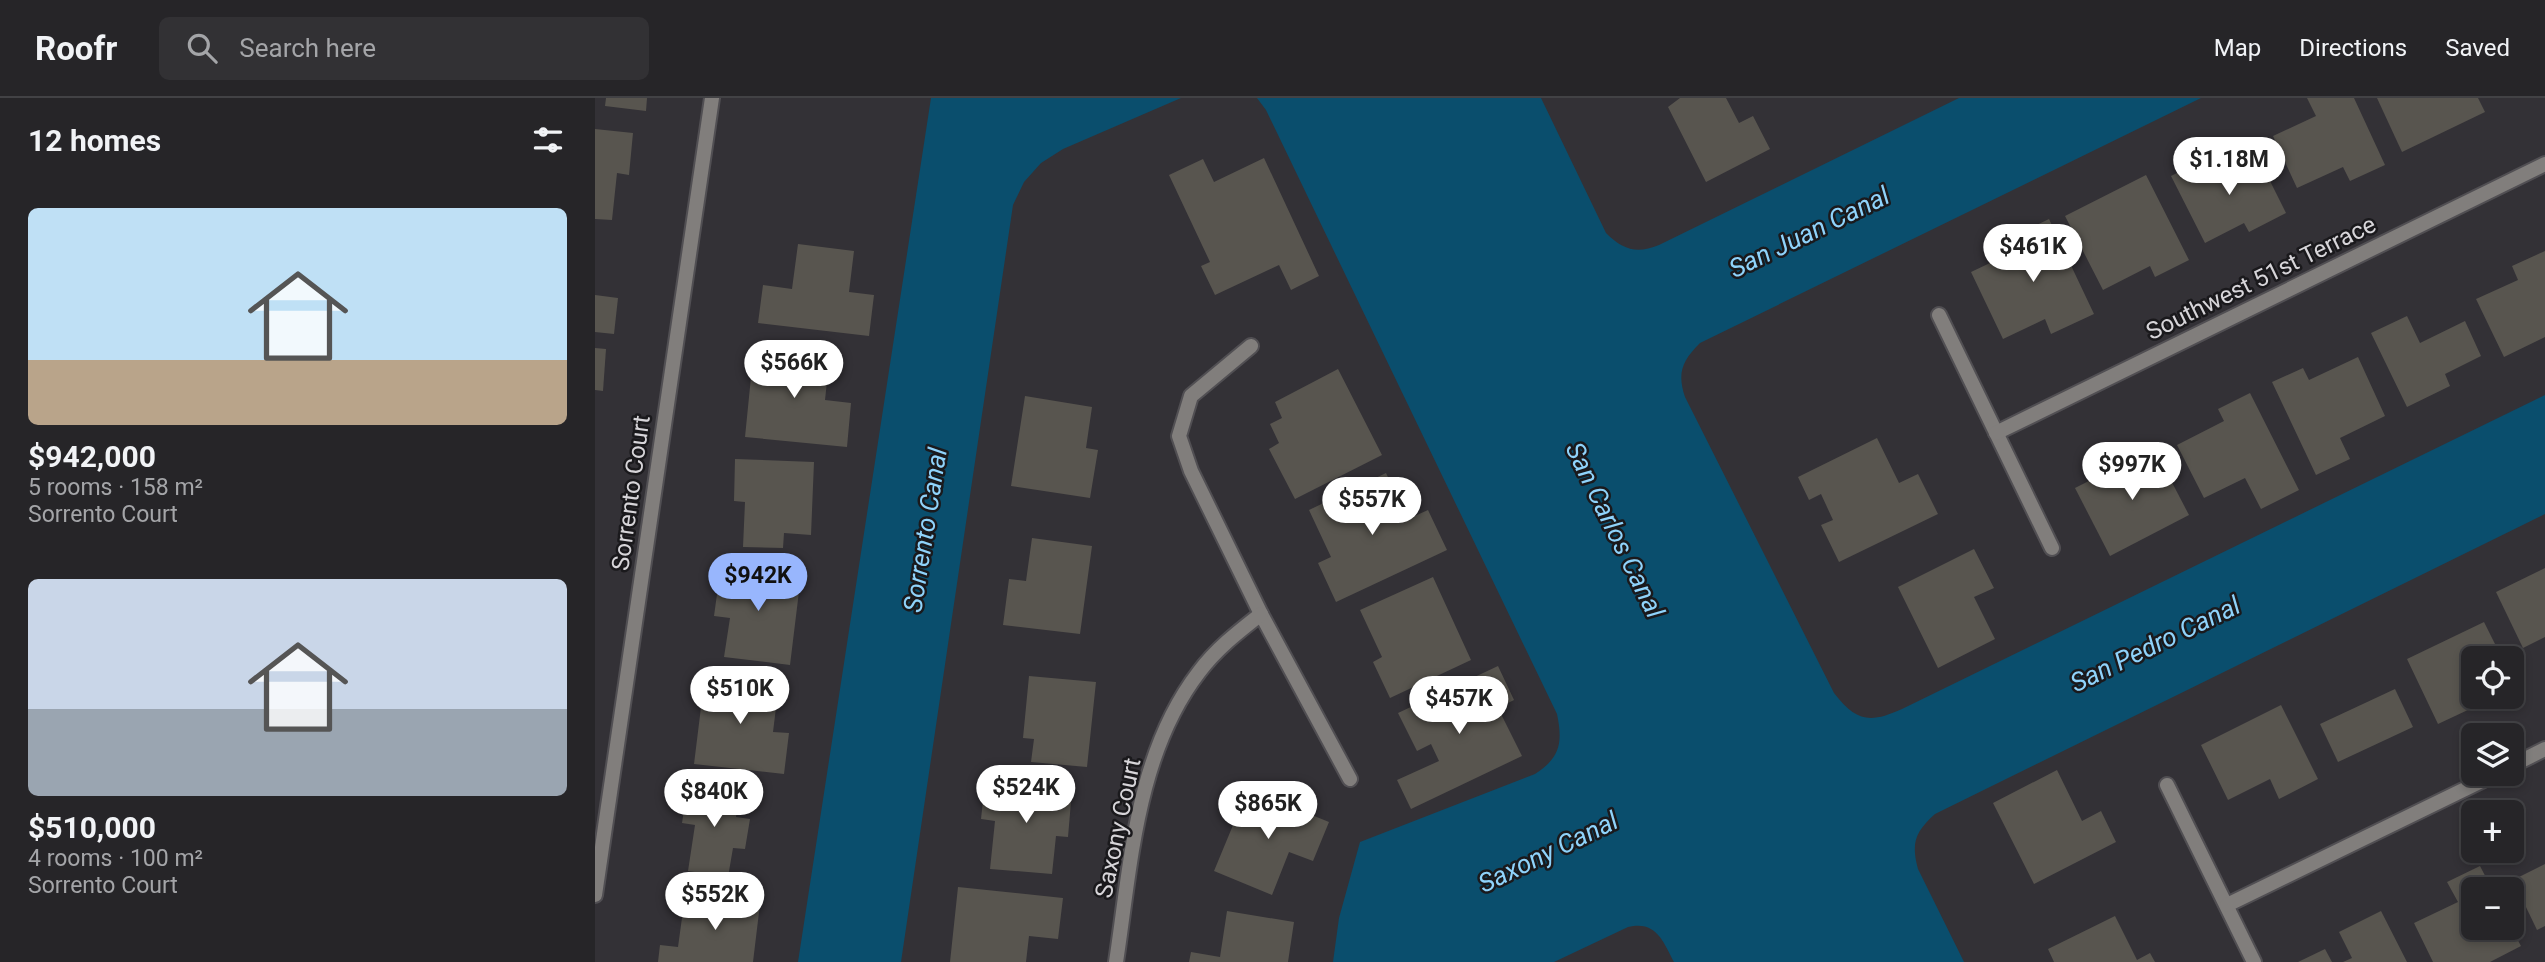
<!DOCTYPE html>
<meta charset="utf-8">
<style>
:root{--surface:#262528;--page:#323134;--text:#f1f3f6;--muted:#a4a5a8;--line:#424245;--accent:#98b6fd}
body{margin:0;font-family:Roboto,sans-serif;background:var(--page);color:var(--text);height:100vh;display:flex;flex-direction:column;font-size:26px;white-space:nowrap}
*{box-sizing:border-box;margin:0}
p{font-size:23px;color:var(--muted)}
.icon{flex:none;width:38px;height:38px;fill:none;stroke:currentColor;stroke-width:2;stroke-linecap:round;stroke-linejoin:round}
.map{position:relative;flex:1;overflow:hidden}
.side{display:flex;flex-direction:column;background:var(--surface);width:595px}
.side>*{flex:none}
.controls{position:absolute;left:1866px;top:548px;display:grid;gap:14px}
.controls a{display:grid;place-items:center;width:63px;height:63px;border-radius:10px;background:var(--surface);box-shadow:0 4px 10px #0003,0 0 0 2px var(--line);font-size:35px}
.price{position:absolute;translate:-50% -60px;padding:0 16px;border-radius:24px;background:#fff;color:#222;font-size:23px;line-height:46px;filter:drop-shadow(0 2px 4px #0008)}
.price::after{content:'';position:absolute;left:50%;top:42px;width:21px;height:16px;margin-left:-10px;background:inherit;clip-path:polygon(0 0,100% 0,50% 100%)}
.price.active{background:var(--accent);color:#111}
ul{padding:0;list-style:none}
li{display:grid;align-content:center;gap:14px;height:371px;padding:0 28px}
li span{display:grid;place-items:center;height:217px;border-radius:10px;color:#555}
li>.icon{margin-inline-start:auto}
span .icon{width:126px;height:126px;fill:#fffc;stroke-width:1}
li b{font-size:30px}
h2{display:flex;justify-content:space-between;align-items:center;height:84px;padding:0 28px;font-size:30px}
header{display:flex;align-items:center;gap:42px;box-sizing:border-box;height:98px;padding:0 35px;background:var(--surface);border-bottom:2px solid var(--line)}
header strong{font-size:33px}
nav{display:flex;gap:38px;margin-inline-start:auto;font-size:24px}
.search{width:490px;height:63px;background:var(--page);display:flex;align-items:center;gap:18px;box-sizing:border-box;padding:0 24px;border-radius:10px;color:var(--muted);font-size:26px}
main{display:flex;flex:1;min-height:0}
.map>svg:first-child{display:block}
.water{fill:#0a4e6d}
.building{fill:#58554f}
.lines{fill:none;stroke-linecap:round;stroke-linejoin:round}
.minor-casing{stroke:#514f53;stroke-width:18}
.minor{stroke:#817e7c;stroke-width:14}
.labels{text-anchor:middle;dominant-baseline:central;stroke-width:5;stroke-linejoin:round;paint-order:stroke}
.street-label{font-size:24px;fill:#d7d5d9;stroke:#1a191c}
.water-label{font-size:26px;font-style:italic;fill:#8fd3fb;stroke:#1a191c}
</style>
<header>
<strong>Roofr</strong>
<div class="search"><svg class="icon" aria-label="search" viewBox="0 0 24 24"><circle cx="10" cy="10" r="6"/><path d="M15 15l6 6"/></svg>Search here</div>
<nav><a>Map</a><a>Directions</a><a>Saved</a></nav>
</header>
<main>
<section class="side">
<h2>12 homes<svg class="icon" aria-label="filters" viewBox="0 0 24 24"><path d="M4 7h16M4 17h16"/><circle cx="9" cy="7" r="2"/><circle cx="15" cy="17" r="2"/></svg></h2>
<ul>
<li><span style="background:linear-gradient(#bfe0f5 70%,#b9a48a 0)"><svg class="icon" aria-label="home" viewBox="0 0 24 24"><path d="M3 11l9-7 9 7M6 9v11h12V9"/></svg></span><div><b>$942,000</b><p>5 rooms · 158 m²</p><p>Sorrento Court</p></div></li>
<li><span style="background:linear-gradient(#c9d6e8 60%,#9aa5b1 0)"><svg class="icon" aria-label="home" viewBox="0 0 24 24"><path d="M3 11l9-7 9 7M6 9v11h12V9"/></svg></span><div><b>$510,000</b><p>4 rooms · 100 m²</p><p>Sorrento Court</p></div></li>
</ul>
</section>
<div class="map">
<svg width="1950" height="864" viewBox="0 0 1950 864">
<rect width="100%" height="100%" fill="#333136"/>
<!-- water -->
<g class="water">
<path d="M336,0H586L468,51L446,65L429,84L418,107L306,864H203Z"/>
<path d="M662,0H946L1011,135C1028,152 1042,156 1064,147L1364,0H1606L1105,245C1087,263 1082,275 1090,299L1239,595C1261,623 1274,626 1307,611L1950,297V416L1340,716C1320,734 1316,745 1323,771L1369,864H1079C1068,843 1061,822 1033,829L959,864H738L744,820L765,744L940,676C965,660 968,645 962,616L671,12Z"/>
</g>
<!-- building -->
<g class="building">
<path d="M11,0H52L51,13L10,8Z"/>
<path d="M1085,0H1131L1144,25L1158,18L1175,51L1111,84L1073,9Z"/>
<path d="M1712,0H1759L1790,67L1755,83L1748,69L1702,90L1678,38L1721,18Z"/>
<path d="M1782,0H1883L1890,14L1807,54Z"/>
<path d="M0,31L38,35L34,77L22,75L17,122L0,121Z"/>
<path d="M1661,55L1691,115L1654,134L1649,125L1610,145L1576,78L1608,62L1616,79Z"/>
<path d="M669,60L724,178L696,192L684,167L620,197L606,168L615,164L574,77L608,61L619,84Z"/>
<path d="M1551,77L1594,162L1560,179L1555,168L1508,192L1470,118Z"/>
<path d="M1454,121L1499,216L1456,236L1450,221L1408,241L1376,174L1414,156L1408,143Z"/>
<path d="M203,146L259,153L254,194L279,197L274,238L163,225L168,187L197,191Z"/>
<path d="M1950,153V239L1909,259L1881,201L1923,182L1917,168Z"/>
<path d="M0,197L23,200L19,236L0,234Z"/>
<path d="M1812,218L1825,245L1870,223L1886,258L1850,276L1855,288L1812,309L1776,235Z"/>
<path d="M159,249L235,256L230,302L256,305L252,349L150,339Z"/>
<path d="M0,250L11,251L8,293L0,292Z"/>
<path d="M1763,259L1790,318L1745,340L1755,361L1721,377L1677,284L1708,270L1714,282Z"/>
<path d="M743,271L787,357L700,401L674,351L684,345L675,326L687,320L680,304Z"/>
<path d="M1655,295L1704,392L1666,411L1650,380L1609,400L1582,347L1629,323L1623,311Z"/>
<path d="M430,298L497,309L491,350L503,352L495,400L416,388Z"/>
<path d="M1282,340L1304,385L1323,376L1343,416L1244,464L1226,427L1238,422L1226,396L1214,402L1203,379Z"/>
<path d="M1559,350L1594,417L1515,458L1480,390Z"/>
<path d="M140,361L219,364L216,437L189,435L188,450L148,449L150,404L139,403Z"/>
<path d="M791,375L813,421L833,412L852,452L741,504L723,465L736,459L714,412Z"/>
<path d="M437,440L497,448L485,536L408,527L414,481L431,483Z"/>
<path d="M1379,451L1399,490L1379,499L1400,541L1343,570L1303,489Z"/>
<path d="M126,467L206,477L195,567L129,559L135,520L119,518Z"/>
<path d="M1950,470V539L1928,550L1901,494Z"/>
<path d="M838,479L876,562L795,600L778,564L787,559L765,512Z"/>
<path d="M1889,524L1907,560H1878V594L1869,598L1875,611L1843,626L1812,561Z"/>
<path d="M903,568L919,602L903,610L927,658L816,711L802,682L844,663L836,646L822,653L803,615Z"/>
<path d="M110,577L184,585L178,634L194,635L189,676L99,666Z"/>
<path d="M434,578L501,584L492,669L436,664L439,641L428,640Z"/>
<path d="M1800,591L1818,629L1743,664L1725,626Z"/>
<path d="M1686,607L1723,681L1684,701L1675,681L1633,702L1606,647Z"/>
<path d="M1462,672L1487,723L1506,713L1521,744L1439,786L1398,705Z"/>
<path d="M390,684L477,692L473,739L461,738L457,776L395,771L400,723L386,721Z"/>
<path d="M93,686L145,694L141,719L155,721L150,751L138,750L133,779L93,773L100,727L87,725Z"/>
<path d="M653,691L734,724L718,763L694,754L677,797L619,773Z"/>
<path d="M1950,766V828L1942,832L1918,782Z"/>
<path d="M1885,768L1897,791H1878V830H1916L1926,848L1895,864H1838L1819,825L1863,804L1852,784Z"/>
<path d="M363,789L468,800L463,841L434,838L431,864H355Z"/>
<path d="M90,798L165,806L158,864H63L65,847L83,849Z"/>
<path d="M632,813L699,824L693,864H594L596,854L625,859Z"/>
<path d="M1786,813L1812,864H1748L1757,860L1744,834Z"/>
<path d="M1520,818L1542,862L1555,855L1560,864H1459L1453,851Z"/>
<path d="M1730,851L1737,864H1703Z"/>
</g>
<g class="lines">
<!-- minor casing -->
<g class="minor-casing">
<g id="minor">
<path d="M1344,217L1457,450"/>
<path d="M656,248L596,298L584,338L596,373L666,516L755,681"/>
<path d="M1401,335L1950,66"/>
<path d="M1916,668L1950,651"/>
<path d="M1572,687L1659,864"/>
<path d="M0,797L117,0"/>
<path d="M1632,807L1901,676"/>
<path d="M521,864C536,766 541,656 604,574C621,551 643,534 666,516"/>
</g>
</g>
<!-- minor -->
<use href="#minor" class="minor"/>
</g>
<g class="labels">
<!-- street labels -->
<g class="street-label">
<text transform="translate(1666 180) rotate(-26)">Southwest 51st Terrace</text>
<text transform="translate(36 395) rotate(-82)">Sorrento Court</text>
<text transform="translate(523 730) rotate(-78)">Saxony Court</text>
</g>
<!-- water labels -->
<g class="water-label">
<text transform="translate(1214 134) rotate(-26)">San Juan Canal</text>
<text transform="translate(330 432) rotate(-81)">Sorrento Canal</text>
<text transform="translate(1020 432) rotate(64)">San Carlos Canal</text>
<text transform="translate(1560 546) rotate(-26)">San Pedro Canal</text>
<text transform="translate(953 754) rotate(-26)">Saxony Canal</text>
</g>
</g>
</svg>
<div class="controls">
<a><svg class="icon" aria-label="locate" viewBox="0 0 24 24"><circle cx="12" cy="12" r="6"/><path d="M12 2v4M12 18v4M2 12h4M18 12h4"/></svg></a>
<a><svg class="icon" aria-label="layers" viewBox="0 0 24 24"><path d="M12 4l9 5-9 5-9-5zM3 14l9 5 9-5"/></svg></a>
<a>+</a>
<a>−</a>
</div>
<b class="price" style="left:1634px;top:99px">$1.18M</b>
<b class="price" style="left:1438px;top:186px">$461K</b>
<b class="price" style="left:199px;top:302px">$566K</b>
<b class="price" style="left:1537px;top:404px">$997K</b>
<b class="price" style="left:777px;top:439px">$557K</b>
<b class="price active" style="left:163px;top:515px">$942K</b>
<b class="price" style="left:145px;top:628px">$510K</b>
<b class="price" style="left:864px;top:638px">$457K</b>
<b class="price" style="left:431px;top:727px">$524K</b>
<b class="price" style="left:119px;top:731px">$840K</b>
<b class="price" style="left:673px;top:743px">$865K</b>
<b class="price" style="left:120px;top:834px">$552K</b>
</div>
</main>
